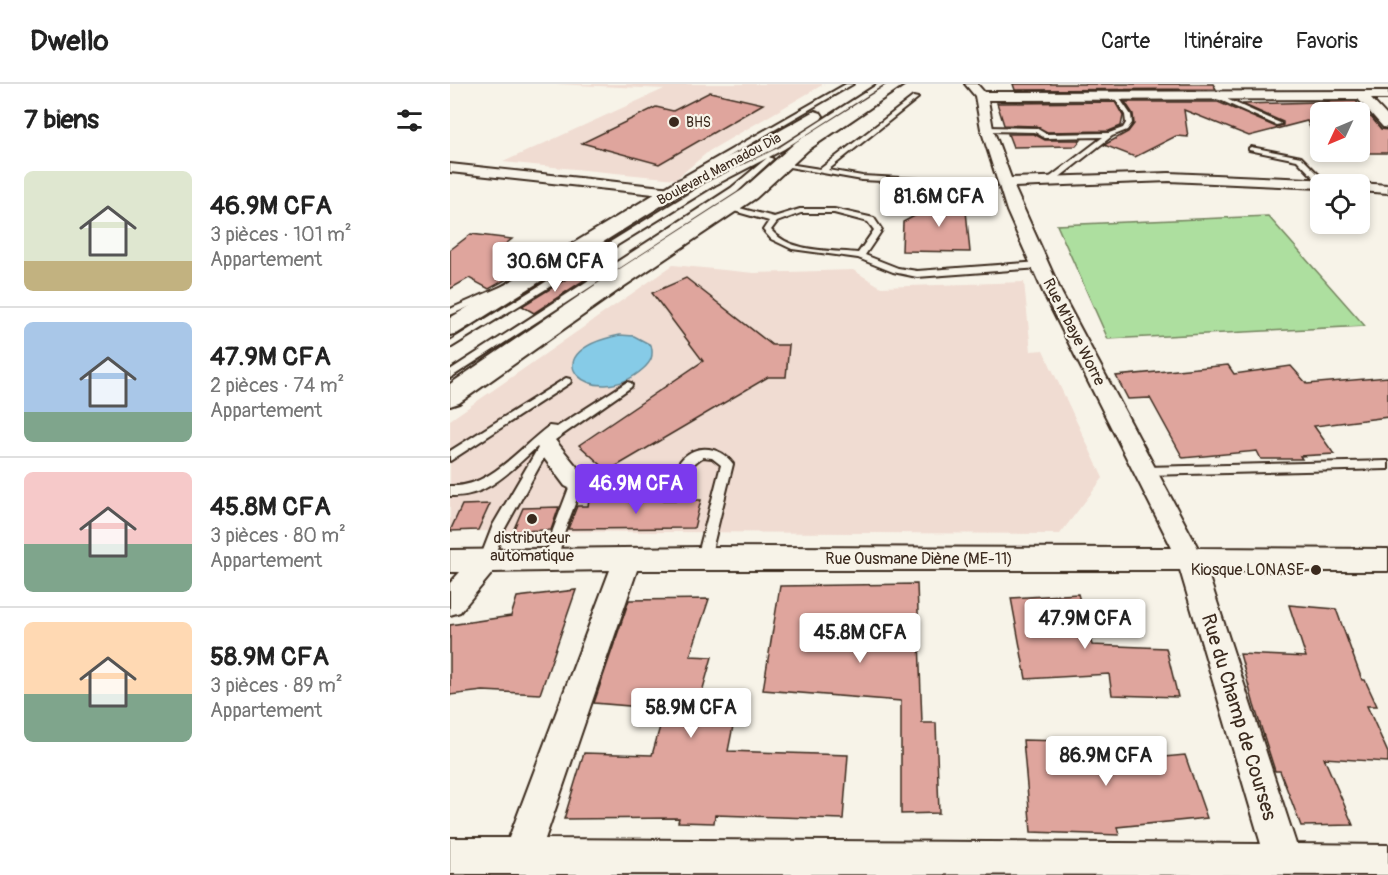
<!DOCTYPE html>
<html lang="fr">
<meta charset="utf-8">
<style>
:root{--surface:#fff;--page:#f2f2f2;--text:#222;--muted:#767676;--line:#e0e0e0;--accent:#7c3aed}
body{margin:0;font-family:Pangolin,sans-serif;background:var(--page);color:var(--text);height:100vh;display:flex;flex-direction:column;font-size:22px;white-space:nowrap}
*{box-sizing:border-box;margin:0}
p{font-size:20px;color:var(--muted)}
.icon{flex:none;width:33px;height:33px;fill:none;stroke:currentColor;stroke-width:2;stroke-linecap:round;stroke-linejoin:round}
.map{position:relative;flex:1;overflow:hidden}
.panel{display:flex;flex-direction:column;background:var(--surface);width:450px}
.panel>*{flex:none}
.needle{width:39px;rotate:226deg}
.tools{position:absolute;left:860px;top:18px;display:grid;gap:12px}
.tools a{display:grid;place-items:center;width:60px;height:60px;border-radius:9px;background:var(--surface);box-shadow:0 3px 9px #0003;font-size:30px}
.price{position:absolute;translate:-50% -51px;padding:0 14px;border-radius:6px;background:#fff;color:#222;font-size:20px;line-height:39px;filter:drop-shadow(0 2px 3px #0008)}
.price::after{content:'';position:absolute;left:50%;top:36px;width:18px;height:14px;margin-left:-9px;background:inherit;clip-path:polygon(0 0,100% 0,50% 100%)}
.price.active{background:var(--accent);color:#fff}
ul{padding:0;list-style:none}
li{display:flex;align-items:center;gap:18px;height:150px;padding:0 24px}
li+li{border-top:2px solid var(--line)}
li span{display:grid;place-items:center;flex:none;width:168px;height:120px;border-radius:9px;color:#555}
li>.icon{margin-inline-start:auto}
span .icon{width:72px;height:72px;fill:#fffc;stroke-width:1}
li b{font-size:26px}
h2{display:flex;justify-content:space-between;align-items:center;height:72px;padding:0 24px;font-size:26px}
header{display:flex;align-items:center;gap:36px;box-sizing:border-box;height:84px;padding:0 30px;background:var(--surface);border-bottom:2px solid var(--line)}
header strong{font-size:28px}
nav{display:flex;gap:33px;margin-inline-start:auto;font-size:21px}
main{display:flex;flex:1;min-height:0}
.map>svg:first-child{display:block}
.built{fill:#f0dcd2}
.green{fill:#addf9f;stroke:#74845e;stroke-width:1.5}
.water{fill:#86cbe7;stroke:#688b97;stroke-width:1.5}
.building{fill:#dfa59d;stroke:#3b2a1e;stroke-width:1.5}
.lines{fill:none;stroke-linecap:round;stroke-linejoin:round}
.service-casing{stroke:#3b2a1e;stroke-width:4}
.minor-casing{stroke:#3b2a1e;stroke-width:4}
.tertiary-casing{stroke:#3b2a1e;stroke-width:4}
.service{fill:#f7f3e8;fill-rule:evenodd}
.minor{fill:#f7f3e8;fill-rule:evenodd}
.tertiary{fill:#f7f3e8;fill-rule:evenodd}
.poi-dot{fill:#3b2a1e;stroke:#f7f3e8;stroke-width:2}
.labels{text-anchor:middle;dominant-baseline:central;stroke-width:4.5;stroke-linejoin:round;paint-order:stroke}
.far-poi-label{font-size:14px;fill:#3b2a1e;stroke:#f7f3e8;text-anchor:start}
.far-street-label{font-size:14px;fill:#3b2a1e;stroke:#f7f3e8}
.street-label{font-size:16px;fill:#3b2a1e;stroke:#f7f3e8}
.poi-label{font-size:16px;fill:#3b2a1e;stroke:#f7f3e8}
.near-street-label{font-size:20px;fill:#3b2a1e;stroke:#f7f3e8}
</style>
<header>
<strong>Dwello</strong>
<nav><a>Carte</a><a>Itinéraire</a><a>Favoris</a></nav>
</header>
<main>
<section class="panel">
<h2>7 biens<svg class="icon" aria-label="filters" viewBox="0 0 24 24"><path d="M4 7h16M4 17h16"/><circle cx="9" cy="7" r="2"/><circle cx="15" cy="17" r="2"/></svg></h2>
<ul>
<li><span style="background:linear-gradient(#dfe7d0 75%,#c2b280 0)"><svg class="icon" aria-label="home" viewBox="0 0 24 24"><path d="M3 11l9-7 9 7M6 9v11h12V9"/></svg></span><div><b>46.9M CFA</b><p>3 pièces · 101 m²</p><p>Appartement</p></div></li>
<li><span style="background:linear-gradient(#a9c7e8 75%,#7fa58c 0)"><svg class="icon" aria-label="home" viewBox="0 0 24 24"><path d="M3 11l9-7 9 7M6 9v11h12V9"/></svg></span><div><b>47.9M CFA</b><p>2 pièces · 74 m²</p><p>Appartement</p></div></li>
<li><span style="background:linear-gradient(#f6c9c9 60%,#7fa58c 0)"><svg class="icon" aria-label="home" viewBox="0 0 24 24"><path d="M3 11l9-7 9 7M6 9v11h12V9"/></svg></span><div><b>45.8M CFA</b><p>3 pièces · 80 m²</p><p>Appartement</p></div></li>
<li><span style="background:linear-gradient(#ffd9b3 60%,#7fa58c 0)"><svg class="icon" aria-label="home" viewBox="0 0 24 24"><path d="M3 11l9-7 9 7M6 9v11h12V9"/></svg></span><div><b>58.9M CFA</b><p>3 pièces · 89 m²</p><p>Appartement</p></div></li>
</ul>
</section>
<div class="map">
<svg width="938" height="791" viewBox="0 0 938 791">
<rect width="100%" height="100%" fill="#f7f3e8"/>
<filter id="ink" filterUnits="userSpaceOnUse"><feTurbulence type="fractalNoise" baseFrequency=".0167" numOctaves="2"/><feDisplacementMap in="SourceGraphic" scale="12" xChannelSelector="R" yChannelSelector="G"/><feConvolveMatrix kernelMatrix="1 2 1 2 8 2 1 2 1" color-interpolation-filters="sRGB"/></filter>
<g filter="url(#ink)">
<!-- built -->
<g class="built">
<path d="M104,0H374L259,67L226,95L53,78L214,5Z"/>
<path d="M223,181L304,189L403,186L431,203L574,198L581,267L593,266L653,394L610,450L0,447V336Z"/>
</g>
<!-- green -->
<path class="green" d="M818,132L915,242L658,255L607,141Z"/>
<!-- water -->
<path class="water" d="M170,251L184,252L201,261C204,272 201,278 193,285C144,329 76,270 170,251Z"/>
<!-- building -->
<g class="building">
<path d="M563,0H763L766,5L565,6Z"/>
<path d="M260,8L313,20L209,80L132,59L206,23L223,27Z"/>
<path d="M907,17L908,26L870,28V66L857,37L799,52L734,26L738,53L726,52L685,73L654,61L678,48L684,40L683,30L675,18H768L826,43L833,41V38L792,20Z"/>
<path d="M665,18L673,32L671,42L659,47L597,48L586,42L554,41L547,19Z"/>
<path d="M909,33H921L931,45L938,46V69H871L909,68Z"/>
<path d="M558,50H584L595,56H631L626,62L563,63Z"/>
<path d="M514,106L520,168L452,167L453,138Z"/>
<path d="M21,150L62,155L49,165L89,177L39,205L19,194L0,205V166Z"/>
<path d="M126,189L139,193L84,229L72,222Z"/>
<path d="M236,194L322,261H339L336,293H318L158,387L129,361L253,277L202,209Z"/>
<path d="M778,281L784,290L841,282L857,300L938,293V333L864,342L884,370L850,372L852,375H811L807,367L733,374L700,314L678,315L666,292Z"/>
<path d="M218,416H251L244,444L118,445L127,422H138L139,417Z"/>
<path d="M40,420L28,446L0,447L12,421Z"/>
<path d="M109,423L101,446L63,447L73,424Z"/>
<path d="M467,500L472,639H486L489,729L451,730V617L313,606L330,502Z"/>
<path d="M126,506L90,610L33,607L0,611V541L61,532L67,513Z"/>
<path d="M628,510L642,561L716,564L728,613L662,611L659,590L576,595L561,514Z"/>
<path d="M259,515L240,572L262,573L244,636L284,637L278,667L398,671L393,735L265,731L264,739L228,738L229,734L114,735L134,669L202,671L215,625L144,619L179,516Z"/>
<path d="M839,521L886,525L912,596H915L927,622H917L938,669V678L874,674L903,741L851,742L830,687H825L804,621L790,570L856,573Z"/>
<path d="M573,656L654,658V662L708,657L714,673L735,671L757,734L667,743L669,751L581,748Z"/>
</g>
<g class="lines">
<!-- service casing -->
<g class="service-casing">
<g id="service">
<path d="M396,0H403L242,94L235,92Z"/>
<path d="M428,0H435L334,65L319,73L323,75L287,108L0,294V286L281,104L317,74L265,101L0,264V257L259,97L330,63Z"/>
<path d="M666,9L681,31L682,39L677,46L662,52L602,99L595,97L653,53L595,54L585,48L537,47L534,45L537,43L586,44L596,50L659,49L673,44L676,39L675,31L663,11Z"/>
<path d="M763,9L830,39L831,40L826,41L761,12Z"/>
<path d="M463,13L468,14L378,86L412,92L470,95H473V99L412,96L328,81L332,79L370,85Z"/>
<path d="M801,63L851,73L878,100H870L847,76L799,66V64Z"/>
<path d="M270,119L324,133L350,125H384L424,134L432,146L415,171L448,184L467,187L590,178L594,181L590,184L467,193L443,188L408,174L342,165L321,155L313,146L319,137L270,123ZM351,129H384L418,138L424,146L408,169C380,166 341,169 321,146L327,138Z"/>
<path d="M55,201L59,204L58,206L0,231V225Z"/>
<path d="M116,294L120,295L121,297L120,299L0,377V367Z"/>
<path d="M177,298L181,299L182,301L181,303L105,356L132,389H221C226,384 229,378 233,374C248,359 271,363 283,380L259,478L254,480L249,478L247,474L271,381L262,374L253,373C240,380 236,393 222,397L139,398L138,403L131,404L115,446L106,481L101,483L96,481L94,477L103,446L119,404L115,402L94,374L54,446L41,481L36,483L31,481L29,477L43,441L88,364L87,363C61,386 37,414 0,412V402C40,404 69,364 99,342L107,343Z"/>
<path d="M938,377V385L696,391L690,387L696,383Z"/>
</g>
</g>
<!-- minor casing -->
<g class="minor-casing">
<g id="minor">
<path d="M515,0H527L534,8L938,7V15H921L938,33V44L933,43L908,15L538,16L543,45L561,94L719,89L883,96L890,100H870V104L719,97L564,103L612,210L748,464L938,465V487H757L846,760L938,761V791L0,790V754H59L160,486L43,488L10,528L0,531V499L10,488H0V466L254,463L722,464L594,210L557,127L531,45L525,12ZM187,486H730L811,760L95,755Z"/>
<path d="M0,80L222,104L229,108L222,112L0,88Z"/>
<path d="M909,99L938,101V109L909,107V100H903Z"/>
</g>
</g>
<!-- tertiary casing -->
<g class="tertiary-casing">
<g id="tertiary">
<path d="M438,0H455L358,66L306,114L173,203L9,319L0,322V300L157,193L292,106L346,58Z"/>
<path d="M365,27L371,29L373,32L371,35L322,66L238,105L8,249L0,251V234L226,97L310,58Z"/>
</g>
</g>
<!-- service -->
<use href="#service" class="service"/>
<!-- minor -->
<use href="#minor" class="minor"/>
<!-- tertiary -->
<use href="#tertiary" class="tertiary"/>
</g>
</g>
<!-- markers -->
<g class="poi-dot">
<circle cx="224" cy="38" r="6"/>
<circle cx="82" cy="435" r="6"/>
<circle cx="866" cy="486" r="6"/>
</g>
<g class="labels">
<!-- far-poi labels -->
<g class="far-poi-label">
<text x="236" y="38">BHS</text>
</g>
<!-- far-street labels -->
<g class="far-street-label">
<text transform="translate(269 85) rotate(-28)">Boulevard Mamadou Dia</text>
</g>
<!-- street labels -->
<g class="street-label">
<text transform="translate(624 248) rotate(63)">Rue M'baye Worre</text>
<text x="469" y="475">Rue Ousmane Diène (ME-11)</text>
</g>
<!-- poi labels -->
<g class="poi-label">
<text x="82" y="454">distributeur<tspan x="82" dy="18">automatique</tspan></text>
<text x="854" y="486" text-anchor="end">Kiosque LONASE</text>
</g>
<!-- near-street labels -->
<g class="near-street-label">
<text transform="translate(789 633) rotate(73)">Rue du Champ de Courses</text>
</g>
</g>
</svg>
<div class="tools">
<a><svg class="needle" viewBox="-14 -14 28 28"><path d="M0-13l5 13h-10z" fill="#e53935"/><path d="M0 13l5-13h-10z" fill="#767676"/></svg></a>
<a><svg class="icon" aria-label="locate" viewBox="0 0 24 24"><circle cx="12" cy="12" r="6"/><path d="M12 2v4M12 18v4M2 12h4M18 12h4"/></svg></a>
</div>
<b class="price" style="left:489px;top:144px">81.6M CFA</b>
<b class="price" style="left:105px;top:209px">30.6M CFA</b>
<b class="price active" style="left:186px;top:431px">46.9M CFA</b>
<b class="price" style="left:635px;top:566px">47.9M CFA</b>
<b class="price" style="left:410px;top:580px">45.8M CFA</b>
<b class="price" style="left:241px;top:655px">58.9M CFA</b>
<b class="price" style="left:656px;top:703px">86.9M CFA</b>
</div>
</main>
